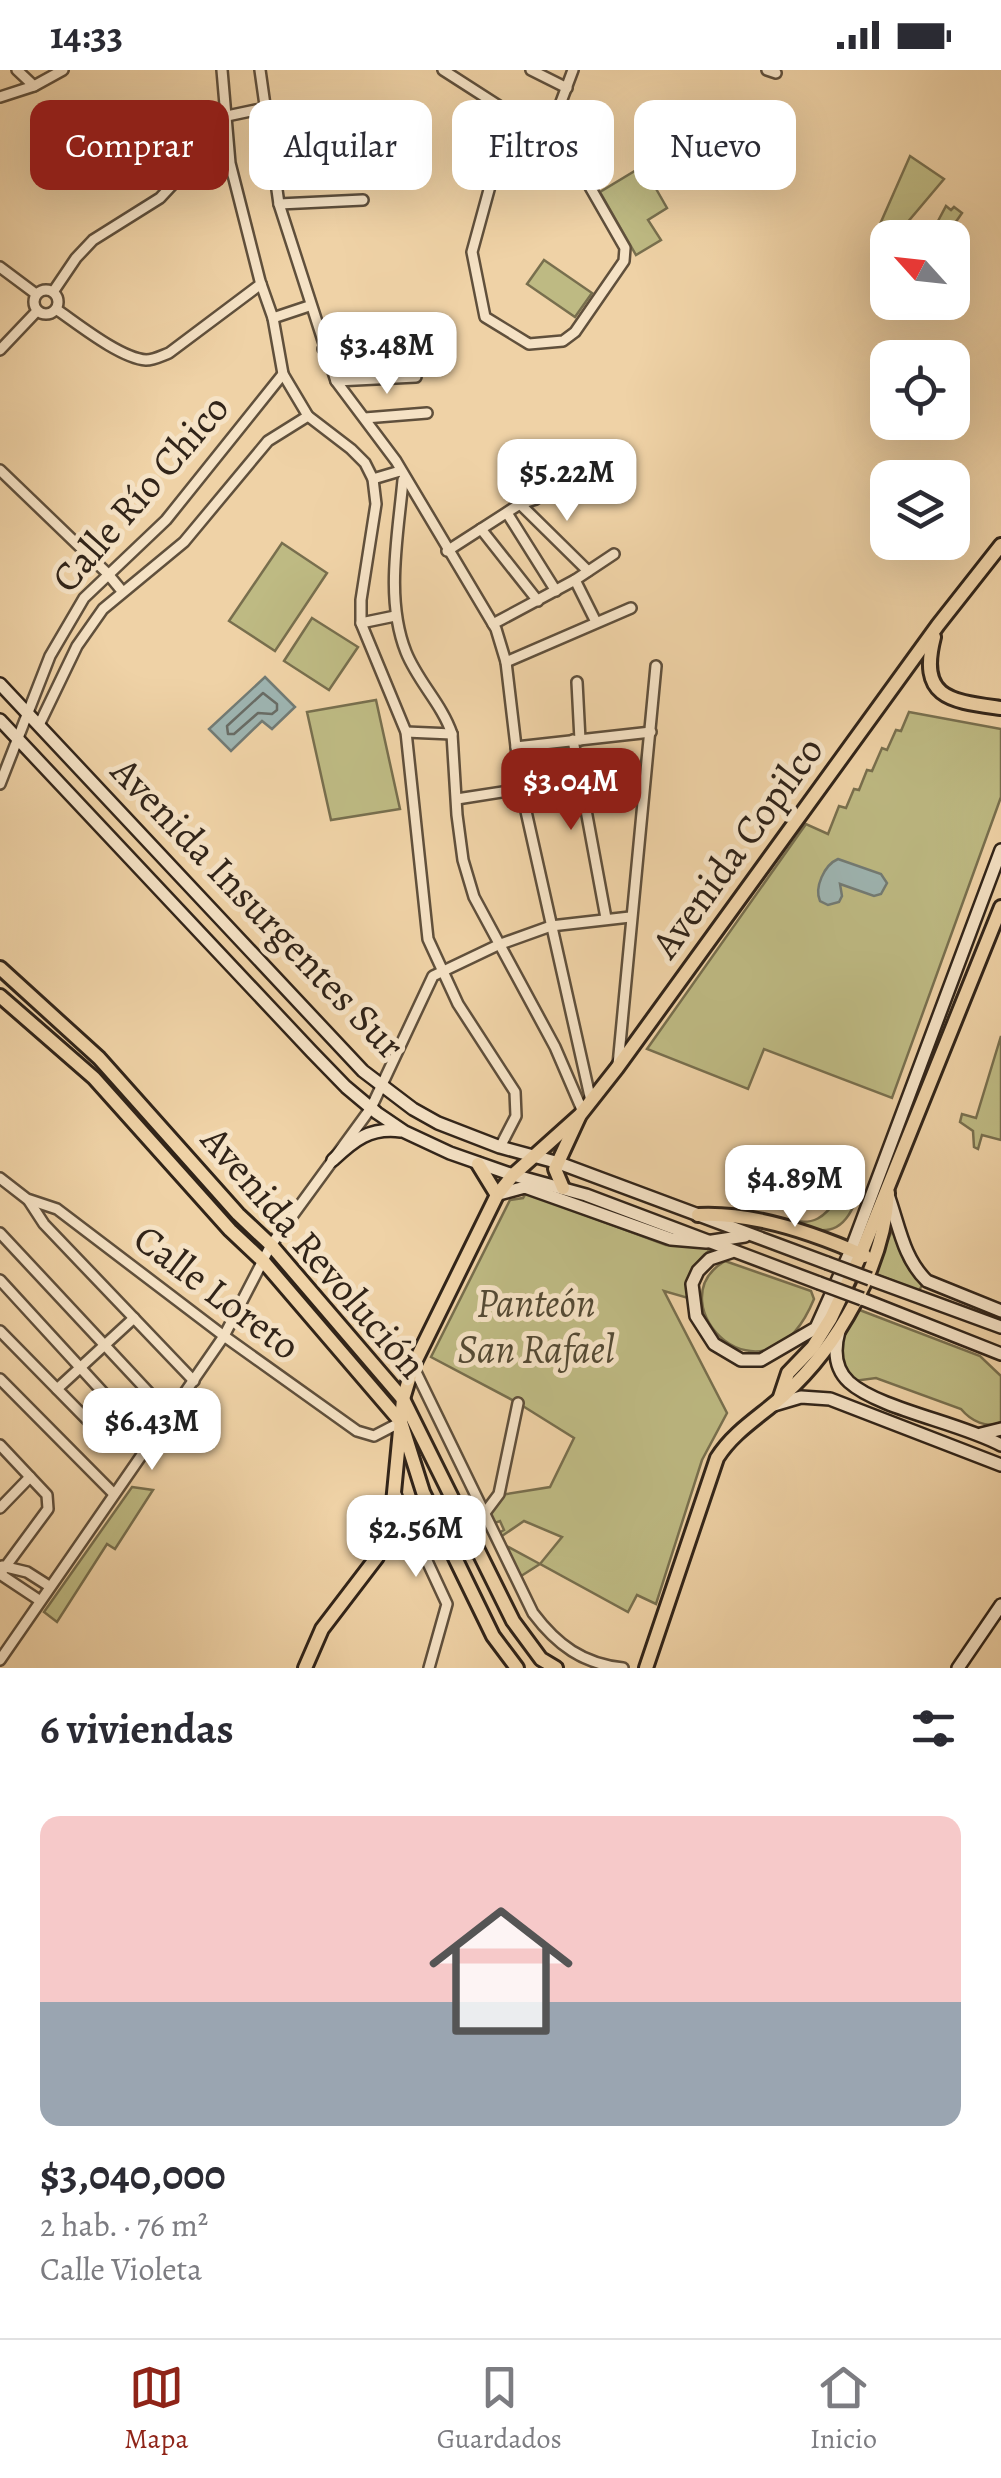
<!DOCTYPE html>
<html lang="es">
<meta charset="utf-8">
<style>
:root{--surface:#fff;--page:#f7f7f7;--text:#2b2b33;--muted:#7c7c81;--line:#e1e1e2;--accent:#8f2418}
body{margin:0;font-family:Alegreya,serif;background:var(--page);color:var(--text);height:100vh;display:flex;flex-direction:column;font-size:38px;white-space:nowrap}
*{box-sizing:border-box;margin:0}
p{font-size:32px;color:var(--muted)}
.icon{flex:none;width:55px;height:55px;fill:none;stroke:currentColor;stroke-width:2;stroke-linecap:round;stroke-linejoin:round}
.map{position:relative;height:1598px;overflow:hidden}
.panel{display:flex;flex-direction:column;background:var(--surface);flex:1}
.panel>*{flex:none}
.banner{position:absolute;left:30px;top:30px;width:942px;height:90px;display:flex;gap:20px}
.needle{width:65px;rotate:297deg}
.controls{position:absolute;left:870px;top:150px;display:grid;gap:20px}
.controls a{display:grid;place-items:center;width:100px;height:100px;border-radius:20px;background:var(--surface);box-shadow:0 10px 40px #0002;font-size:50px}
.price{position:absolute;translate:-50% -85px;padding:0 22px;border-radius:20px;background:#fff;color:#222;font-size:32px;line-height:65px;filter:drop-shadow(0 2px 5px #0008)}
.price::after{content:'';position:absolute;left:50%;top:60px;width:30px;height:22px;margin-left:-15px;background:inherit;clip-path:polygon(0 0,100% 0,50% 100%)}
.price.selected{background:var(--accent);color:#fff}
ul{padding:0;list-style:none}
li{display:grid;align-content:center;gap:20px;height:530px;padding:0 40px}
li+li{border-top:2px solid var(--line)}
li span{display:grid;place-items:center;height:310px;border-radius:20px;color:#555}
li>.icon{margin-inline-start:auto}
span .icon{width:180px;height:180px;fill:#fffc;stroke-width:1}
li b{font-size:42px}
h2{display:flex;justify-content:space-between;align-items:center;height:120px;padding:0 40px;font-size:42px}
.pill{padding:0 35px;border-radius:20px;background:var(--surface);box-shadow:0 10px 40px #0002;font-size:35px;line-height:90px}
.pill.selected{background:var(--accent);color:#fff}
.status{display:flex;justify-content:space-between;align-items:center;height:70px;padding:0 50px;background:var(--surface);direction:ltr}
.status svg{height:28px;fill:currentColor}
.dock{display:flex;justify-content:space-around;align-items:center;height:140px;border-top:2px solid var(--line);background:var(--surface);font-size:28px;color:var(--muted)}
.dock a{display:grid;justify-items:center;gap:5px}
.dock .selected{color:var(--accent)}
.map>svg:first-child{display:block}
.green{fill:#beba83;stroke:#786f4e;stroke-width:2.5}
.water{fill:#9eb5b2;stroke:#727b75;stroke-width:2.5}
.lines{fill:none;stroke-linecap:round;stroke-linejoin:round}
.shore{stroke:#686c66;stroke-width:2.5}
.street-casing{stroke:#60503c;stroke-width:14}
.secondary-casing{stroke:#312419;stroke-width:16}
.primary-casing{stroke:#312419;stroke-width:18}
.street{stroke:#f5e2c5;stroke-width:9}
.secondary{stroke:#f5e2c5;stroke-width:11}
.primary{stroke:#efd2a6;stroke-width:12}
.secondary-bridge-casing{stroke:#312419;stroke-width:16;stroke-linecap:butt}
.secondary-bridge{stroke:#f5e2c5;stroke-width:11}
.labels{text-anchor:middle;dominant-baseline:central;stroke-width:10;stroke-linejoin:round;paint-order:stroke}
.street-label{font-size:40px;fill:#312419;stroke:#f5e2c5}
.park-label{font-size:40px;font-style:italic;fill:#544a34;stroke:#f5e2c5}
</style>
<div class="status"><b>14:33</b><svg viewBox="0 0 49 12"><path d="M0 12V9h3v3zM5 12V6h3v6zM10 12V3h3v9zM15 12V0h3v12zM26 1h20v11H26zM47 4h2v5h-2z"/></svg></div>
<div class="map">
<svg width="1001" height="1598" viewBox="0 0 1001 1598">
<rect width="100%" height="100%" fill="#efd2a6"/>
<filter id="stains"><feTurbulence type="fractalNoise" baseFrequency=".002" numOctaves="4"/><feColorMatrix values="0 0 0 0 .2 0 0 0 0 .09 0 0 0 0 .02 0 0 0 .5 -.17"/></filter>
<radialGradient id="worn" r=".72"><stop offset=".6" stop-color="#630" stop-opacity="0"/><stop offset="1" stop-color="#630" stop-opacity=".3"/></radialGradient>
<!-- green -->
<g class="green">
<path d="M910,86L944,109L895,167L888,168L887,171L877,161Z"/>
<path d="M643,96L667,138L648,150L661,170L636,185L600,122Z"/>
<path d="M946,136L951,140L954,137L962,143L953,156L960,162L956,166L949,161L944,167H915L929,153L938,151Z"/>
<path d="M544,190L592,223L575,247L527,214Z"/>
<path d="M282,473L327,503L275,581L229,551Z"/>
<path d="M312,548L358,577L329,620L284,591Z"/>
<path d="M376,630L400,739L331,750L307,642Z"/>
<path d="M909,642L1001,659V727L892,1028L764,979L748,1019L647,979L806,754L828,764L839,736L846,738L854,719L859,720L867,700L872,701L882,678L887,680L896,660L901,661Z"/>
<path d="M1001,966V1070L982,1065L978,1079L974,1077L973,1061L960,1052L962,1044L976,1048Z"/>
<path d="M526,1123L666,1175L703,1177L710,1180C693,1192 690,1208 688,1228L664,1221L727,1343L702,1390L656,1534L637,1525L628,1542L540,1494L518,1508L501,1473L540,1494L562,1467L524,1451L499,1468L497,1464L504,1460L500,1451L492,1454L488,1445L501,1425L550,1417L574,1368L518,1333L431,1287L510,1130L523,1128Z"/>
<path d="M837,1129L854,1135C839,1169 819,1161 789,1154L791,1150C813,1156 825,1147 837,1129Z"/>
<path d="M896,1162L904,1191L922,1215L919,1221L873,1203L891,1163Z"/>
<path d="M725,1191L811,1221L814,1229C765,1348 654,1233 725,1191Z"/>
<path d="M857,1239L980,1286L1001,1306V1352C987,1359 971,1351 961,1339L876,1308L854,1311C831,1284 843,1267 857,1239Z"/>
<path d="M132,1417L153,1420L115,1479L107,1474L57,1552L44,1542Z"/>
</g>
<!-- water -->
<g class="water">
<path d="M265,607L295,637L272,659L262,651L231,681L209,659Z"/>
<path d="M838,789L881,804L887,813L881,824L874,826L840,814L842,826L839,832L828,835L820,831C814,818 824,795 838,789Z"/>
</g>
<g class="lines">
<!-- shore -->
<path class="shore" d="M263,623L277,634V640L272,644L258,643L234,664H228L227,656Z"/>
<!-- street casing -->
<g class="street-casing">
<g id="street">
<path d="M17,0L34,16"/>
<path d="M222,0L230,93L260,211L273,248L283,304L308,346L351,379L365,393L373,409L376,434L361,530V553L406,662L428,869L458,934L515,1022L516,1046L500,1077"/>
<path d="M260,0L279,134L336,311L396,391L496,559L506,592L521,719L591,1031"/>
<path d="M443,0L510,43L578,96L625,178L624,191L575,262L563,271L529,274L485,247L472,182L510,43"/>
<path d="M531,0L567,18"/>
<path d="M767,0L776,3"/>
<path d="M0,27L34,16L63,0"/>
<path d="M558,40L573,0"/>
<path d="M272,89L403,81"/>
<path d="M279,134L363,130"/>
<path d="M0,197L36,224"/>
<circle cx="46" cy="232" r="12"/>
<path d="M53,222L76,188L93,170L160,128L188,98L221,50L227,46L265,38"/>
<path d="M56,239C78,254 120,288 146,290C154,290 161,286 169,283L261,214"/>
<path d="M273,248L309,236"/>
<path d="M323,279L407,273"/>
<path d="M0,280L37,241"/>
<path d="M336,311L416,307"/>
<path d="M365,348L427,343"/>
<path d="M0,400L107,503L122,521"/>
<path d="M373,409L400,401"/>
<path d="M403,410C398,466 385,529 406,582C418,612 442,634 452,664L457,745L463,790L474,827L555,977L583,1042"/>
<path d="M520,434L588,501"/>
<path d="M507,443L556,521"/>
<path d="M481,459L538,531"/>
<path d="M447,481L520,434L536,429"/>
<path d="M575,510L596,552"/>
<path d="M361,553L395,546"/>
<path d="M493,554L575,510L614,484"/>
<path d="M506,592L631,538"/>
<path d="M577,612L580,670"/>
<path d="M39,655L77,576L103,539L184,472L268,371L308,346"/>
<path d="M406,662L452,664"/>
<path d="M573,670L606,848"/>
<path d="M516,677L651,662"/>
<path d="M0,714L50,586L84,528L166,450L283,304"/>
<path d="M457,729L521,719"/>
<path d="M618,995L656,596"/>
<path d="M0,1108L27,1129L57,1139L224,1266L357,1361L374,1366L401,1352"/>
<path d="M29,1131L44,1154L194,1311"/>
<path d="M0,1163L154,1328"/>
<path d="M0,1210L132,1354"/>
<path d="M0,1261L112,1375"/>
<path d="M413,1296L533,1543C557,1575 583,1594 623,1598"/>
<path d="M0,1309L114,1424"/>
<path d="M57,1319L134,1248"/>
<path d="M0,1375L47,1425L48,1439L0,1504"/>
<path d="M395,1422L447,1534L429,1598"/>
<path d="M0,1438L30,1407"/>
<path d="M484,1444L499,1424L518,1333"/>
<path d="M2,1496L27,1502L49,1516"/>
<path d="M0,1504L39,1530"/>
<path d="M0,1590L224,1266L271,1175L371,1038L433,906L498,875L551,856L630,847"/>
</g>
</g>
<!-- secondary casing -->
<g class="secondary-casing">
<g id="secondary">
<path d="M0,614L363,1001L413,1039L438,1053L500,1077L559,1093L827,1193"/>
<path d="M0,650L312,982L346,1017L377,1043L405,1062L450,1083L513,1105L586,1125L819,1213"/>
<path d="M333,1090C354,1070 370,1057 401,1061"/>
<path d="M499,1124L525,1117L671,1169L706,1172L745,1166"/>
<path d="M888,1125C899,1155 903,1188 927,1211L1001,1241"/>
<path d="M731,1182L710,1189L698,1201L692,1214L696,1246L714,1274L741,1290H761L816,1258L851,1180L1001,780"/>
<path d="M870,1209L1001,1257"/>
<path d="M862,1229L1001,1284"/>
<path d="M839,1261C834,1279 834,1298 849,1312C879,1339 961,1353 1001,1375"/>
<path d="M774,1335L801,1327L830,1329L1001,1395"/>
<path d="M981,1364L1001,1359"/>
<path d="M958,1598L1001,1535"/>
</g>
</g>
<!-- primary casing -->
<g class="primary-casing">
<g id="primary">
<path d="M934,567C918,629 951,631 1001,638"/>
<path d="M0,898L99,988L238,1144L271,1175L403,1329L513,1551L541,1589L556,1598"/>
<path d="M0,926L94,1008L230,1160L263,1191L401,1352L423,1422L493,1566L517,1598"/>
<path d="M478,1094L497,1125"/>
<path d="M563,1118L555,1099L579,1047"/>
<path d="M698,1145C753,1142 816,1164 865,1186"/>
<path d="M780,1327L788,1303L813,1277L831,1248L861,1184L1001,837"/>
<path d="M305,1598L322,1559L377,1487L393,1433L403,1329L413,1296L497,1125L513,1105L580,1045L617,998L938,555L1001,475"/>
<path d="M646,1598L717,1388C734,1361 761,1346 784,1325C838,1276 884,1196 888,1123"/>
</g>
</g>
<!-- street -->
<use href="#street" class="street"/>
<!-- secondary -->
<use href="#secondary" class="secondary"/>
<!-- primary -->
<use href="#primary" class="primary"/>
<!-- secondary-bridge casing -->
<g class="secondary-bridge-casing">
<g id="secondary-bridge">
<path d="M827,1193L870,1209"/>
<path d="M819,1213L862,1229"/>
</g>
</g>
<!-- secondary-bridge -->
<use href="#secondary-bridge" class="secondary-bridge"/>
</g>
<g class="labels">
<!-- street labels -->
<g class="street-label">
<text transform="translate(140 423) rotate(-49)">Calle Río Chico</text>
<text transform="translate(737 777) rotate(-54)">Avenida Copilco</text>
<text transform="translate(258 838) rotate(46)">Avenida Insurgentes Sur</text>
<text transform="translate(314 1182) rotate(49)">Avenida Revolución</text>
<text transform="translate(217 1222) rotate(37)">Calle Loreto</text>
</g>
<!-- park labels -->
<g class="park-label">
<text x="536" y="1233">Panteón<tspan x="536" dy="46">San Rafael</tspan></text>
</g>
</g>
<rect width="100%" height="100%" filter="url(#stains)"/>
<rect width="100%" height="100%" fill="url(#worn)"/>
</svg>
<div class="controls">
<a><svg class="needle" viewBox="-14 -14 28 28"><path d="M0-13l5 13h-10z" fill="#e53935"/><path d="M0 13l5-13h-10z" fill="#7c7c81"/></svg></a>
<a><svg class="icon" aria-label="locate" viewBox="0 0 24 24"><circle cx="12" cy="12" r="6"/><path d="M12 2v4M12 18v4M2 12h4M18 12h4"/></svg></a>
<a><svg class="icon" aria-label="layers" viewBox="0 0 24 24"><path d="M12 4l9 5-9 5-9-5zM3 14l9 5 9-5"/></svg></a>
</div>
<b class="price" style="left:387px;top:327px">$3.48M</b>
<b class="price" style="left:567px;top:454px">$5.22M</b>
<b class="price selected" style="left:571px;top:763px">$3.04M</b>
<b class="price" style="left:795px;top:1160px">$4.89M</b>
<b class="price" style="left:152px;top:1403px">$6.43M</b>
<b class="price" style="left:416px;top:1510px">$2.56M</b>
<div class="banner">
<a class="pill selected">Comprar</a>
<a class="pill">Alquilar</a>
<a class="pill">Filtros</a>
<a class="pill">Nuevo</a>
</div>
</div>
<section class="panel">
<h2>6 viviendas<svg class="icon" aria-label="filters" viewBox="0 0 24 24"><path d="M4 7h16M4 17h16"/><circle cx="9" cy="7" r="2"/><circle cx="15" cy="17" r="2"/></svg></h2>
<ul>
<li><span style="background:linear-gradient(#f6c9c9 60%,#9aa5b1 0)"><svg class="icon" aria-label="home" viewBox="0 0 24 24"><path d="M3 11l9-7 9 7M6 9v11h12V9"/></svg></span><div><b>$3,040,000</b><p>2 hab. · 76 m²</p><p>Calle Violeta</p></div></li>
</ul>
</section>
<nav class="dock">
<a class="selected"><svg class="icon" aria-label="map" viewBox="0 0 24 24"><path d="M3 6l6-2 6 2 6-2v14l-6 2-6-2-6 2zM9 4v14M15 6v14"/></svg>Mapa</a>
<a><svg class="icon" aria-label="saved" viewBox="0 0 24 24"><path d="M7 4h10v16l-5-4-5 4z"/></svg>Guardados</a>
<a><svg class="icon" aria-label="home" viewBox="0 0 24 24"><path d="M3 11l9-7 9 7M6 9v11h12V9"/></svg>Inicio</a>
</nav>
